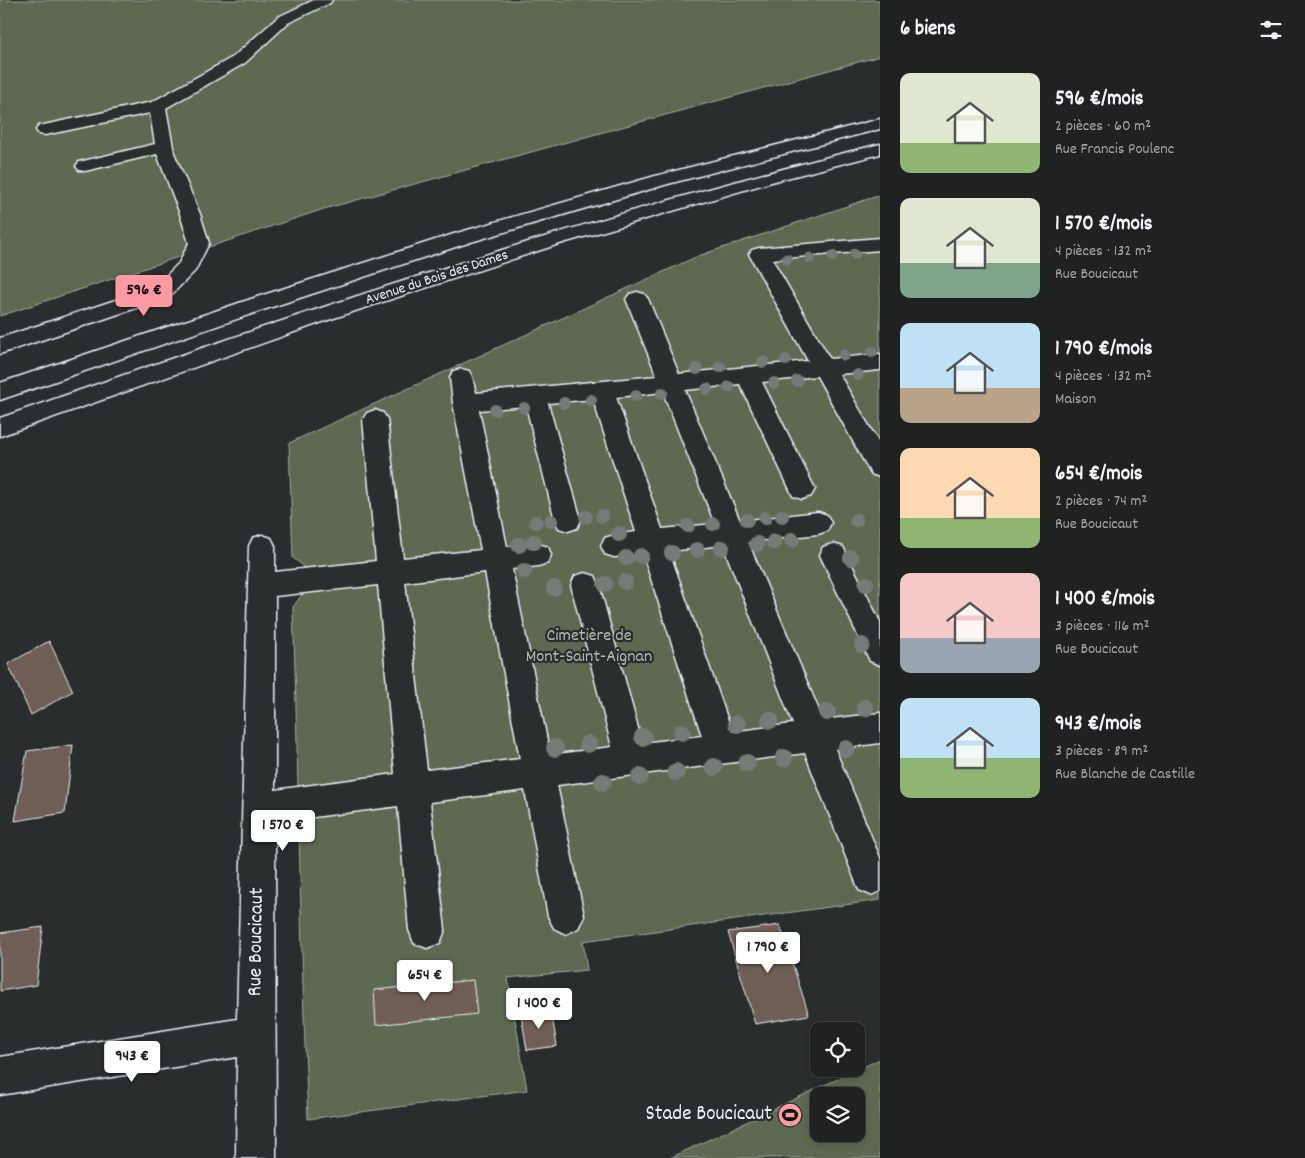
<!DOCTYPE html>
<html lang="fr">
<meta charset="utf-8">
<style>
:root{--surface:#202222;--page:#282a2a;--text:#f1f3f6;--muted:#a2a4a5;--line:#3d3f40;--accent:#ff9aa2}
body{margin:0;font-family:Dekko,sans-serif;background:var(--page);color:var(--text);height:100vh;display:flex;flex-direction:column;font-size:19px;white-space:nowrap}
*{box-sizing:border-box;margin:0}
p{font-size:16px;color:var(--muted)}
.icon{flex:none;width:28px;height:28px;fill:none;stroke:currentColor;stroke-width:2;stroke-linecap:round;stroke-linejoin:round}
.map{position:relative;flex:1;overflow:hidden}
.panel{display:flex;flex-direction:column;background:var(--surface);width:425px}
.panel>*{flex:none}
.tools{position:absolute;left:810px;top:1022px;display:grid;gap:10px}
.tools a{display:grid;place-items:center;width:55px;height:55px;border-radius:10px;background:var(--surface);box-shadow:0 2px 8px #0003,0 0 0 1px var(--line);font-size:25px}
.price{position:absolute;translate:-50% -42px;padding:0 11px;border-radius:5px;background:#fff;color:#222;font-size:16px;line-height:32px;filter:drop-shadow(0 1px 2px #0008)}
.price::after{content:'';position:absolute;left:50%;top:30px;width:15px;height:11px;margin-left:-8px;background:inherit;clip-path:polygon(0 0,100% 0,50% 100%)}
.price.active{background:var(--accent);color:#111}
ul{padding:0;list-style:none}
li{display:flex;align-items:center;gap:15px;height:125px;padding:0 20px}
li span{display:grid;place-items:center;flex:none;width:140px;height:100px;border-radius:10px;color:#555}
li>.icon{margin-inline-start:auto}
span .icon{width:60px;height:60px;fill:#fffc;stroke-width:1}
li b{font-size:21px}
h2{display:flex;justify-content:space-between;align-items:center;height:60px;padding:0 20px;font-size:21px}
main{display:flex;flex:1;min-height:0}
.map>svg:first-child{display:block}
.green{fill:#5d6a51;stroke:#a2aea4;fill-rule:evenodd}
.building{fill:#6f5f57;stroke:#e8f1f8}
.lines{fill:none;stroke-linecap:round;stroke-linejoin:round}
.minor-casing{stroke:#e8f1f8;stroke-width:3}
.highway-casing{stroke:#e8f1f8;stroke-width:3}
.minor{fill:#2a2d2e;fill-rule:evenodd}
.highway{fill:#2a2d2e;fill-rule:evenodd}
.tree{fill:#747b78}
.labels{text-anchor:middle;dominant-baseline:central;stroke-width:4.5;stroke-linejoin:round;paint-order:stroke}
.far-street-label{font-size:15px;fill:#e8f1f8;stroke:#2a2d2e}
.park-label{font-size:18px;fill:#b0bbb5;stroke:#2a2d2e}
.near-street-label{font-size:21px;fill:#e8f1f8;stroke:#2a2d2e}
.near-poi-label{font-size:21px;fill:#e8f1f8;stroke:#2a2d2e;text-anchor:end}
</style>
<main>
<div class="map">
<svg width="880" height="1158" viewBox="0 0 880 1158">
<rect width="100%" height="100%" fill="#2a2d2e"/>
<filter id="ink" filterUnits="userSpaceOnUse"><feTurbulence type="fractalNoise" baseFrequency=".02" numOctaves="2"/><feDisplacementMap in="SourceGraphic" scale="10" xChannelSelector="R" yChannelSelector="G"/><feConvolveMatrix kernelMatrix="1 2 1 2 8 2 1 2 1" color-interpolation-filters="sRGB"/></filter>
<g filter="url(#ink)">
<!-- green -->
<g class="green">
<path d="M0,0H880V56L324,209L0,316Z"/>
<path d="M880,195V900L583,941L587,970L508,978L527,1090L308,1119C300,948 299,777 293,607L304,592L302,565L293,558L289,443L698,256Z"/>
<path d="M880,1059V1158H670ZM819,1096H856V1134H819Z"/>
</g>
<!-- building -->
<g class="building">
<path d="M49,641L73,691L31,715L8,664Z"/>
<path d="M73,745L65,813L15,821L27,751Z"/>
<path d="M780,925L809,1015L755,1024L728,932Z"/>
<path d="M43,927L36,985L0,991V933Z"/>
<path d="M473,980L477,1014L376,1025L374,990Z"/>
<path d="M551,1010L557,1046L527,1050L521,1014Z"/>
</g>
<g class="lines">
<!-- minor casing -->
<g class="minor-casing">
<g id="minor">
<path d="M314,0H332L330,3L288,23L245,63L166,108L174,153L200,214L209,243L195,271L169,297L0,354V338L155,287L179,263L189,243L180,214L157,154L85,171L79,170L76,166L79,162L155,144L150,113L45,135L39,134L36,130L39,126L152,102L233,57L278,17Z"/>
<path d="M880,238V250L772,259L830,359L880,354V370L839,374L880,445V477L871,474L817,376L762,382L815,489L811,496L802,499L793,496L740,384L685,390L740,521L818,512L827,515L831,523L827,531L818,534L748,542L823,720L880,713V743L835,749L880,858V891L871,895L859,890L805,753L557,785L584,916L578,928L566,934L554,928L548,916L525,790L430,802L445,930L440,943L427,948L414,943L409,930L398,806L275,822L276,1158H236L237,1057L0,1095V1057L237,1019L249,546L253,538L262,535L271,538L275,546V572L376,561L363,419L367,413L375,410L383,413L387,419L403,558L481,550L453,403L450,377L453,371L461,369L469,371L472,377L476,393L657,376L626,299L630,294L637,292L644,294L648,299L679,374L808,361L749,254L752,250L759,248ZM663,392L715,524L662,529L616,397ZM593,399L636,532L614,535L605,538L601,546L605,554L614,557L643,554L702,736L642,743L599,585L595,576L585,573L575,576L571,585L612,747L550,755L512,569L538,566L548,563L551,555L548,547L538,544L507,547L479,410L526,406L555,520L559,528L568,531L577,528L581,520L548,403ZM723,545L793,724L732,732L669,551ZM485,572L520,759L427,770L405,582ZM378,585L395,774L275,790V596Z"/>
<path d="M833,544L843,547L880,622V665L870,661L820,555L823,547Z"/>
</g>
</g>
<!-- highway casing -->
<g class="highway-casing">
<g id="highway">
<path d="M880,119V129L668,184L471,242L272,307L0,400V383L257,297L457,233L655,176Z"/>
<path d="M880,144V154L775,181L553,246L334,318L0,436V418C290,316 581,218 880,144Z"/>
</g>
</g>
<!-- minor -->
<use href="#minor" class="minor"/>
<!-- highway -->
<use href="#highway" class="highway"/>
</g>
<!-- trees -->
<g class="tree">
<circle cx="855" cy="254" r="5.5"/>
<circle cx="833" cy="256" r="5.5"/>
<circle cx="810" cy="258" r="5.5"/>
<circle cx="787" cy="259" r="5.5"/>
<circle cx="872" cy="352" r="6"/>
<circle cx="844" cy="355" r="6"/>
<circle cx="786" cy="360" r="6"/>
<circle cx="763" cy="362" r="6"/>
<circle cx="720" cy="367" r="6"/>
<circle cx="697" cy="369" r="6"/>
<circle cx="858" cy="375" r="6"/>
<circle cx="797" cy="381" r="6"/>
<circle cx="774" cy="383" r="6"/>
<circle cx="729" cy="387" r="6"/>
<circle cx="707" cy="389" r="6"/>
<circle cx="662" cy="393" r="6"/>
<circle cx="636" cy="396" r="6"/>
<circle cx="591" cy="400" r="6"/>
<circle cx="564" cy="403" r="6"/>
<circle cx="524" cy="408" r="6"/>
<circle cx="495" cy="410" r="6"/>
<circle cx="602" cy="516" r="7"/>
<circle cx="782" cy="516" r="7"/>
<circle cx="586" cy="517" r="7"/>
<circle cx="765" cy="518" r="7"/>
<circle cx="747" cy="520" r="7"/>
<circle cx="856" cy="520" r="7"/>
<circle cx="551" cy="521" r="7"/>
<circle cx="536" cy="522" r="7"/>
<circle cx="713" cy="524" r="7"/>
<circle cx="688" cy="526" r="7"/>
<circle cx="619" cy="534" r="8"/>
<circle cx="792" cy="540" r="8"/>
<circle cx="534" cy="542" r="8"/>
<circle cx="774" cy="542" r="8"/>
<circle cx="757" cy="544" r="8"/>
<circle cx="519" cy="545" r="8"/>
<circle cx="722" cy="548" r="8"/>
<circle cx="697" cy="550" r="8"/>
<circle cx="672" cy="553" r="8"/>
<circle cx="641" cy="556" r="8"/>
<circle cx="626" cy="558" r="8"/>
<circle cx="851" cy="558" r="8"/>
<circle cx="524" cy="571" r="8"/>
<circle cx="625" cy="582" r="8"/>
<circle cx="605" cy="584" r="8"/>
<circle cx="866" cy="584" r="8"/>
<circle cx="554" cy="588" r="8"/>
<circle cx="862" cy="645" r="8"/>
<circle cx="865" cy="708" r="9"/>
<circle cx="827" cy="712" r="9"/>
<circle cx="770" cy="720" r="9"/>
<circle cx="737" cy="724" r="9"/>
<circle cx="682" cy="732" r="9"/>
<circle cx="643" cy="737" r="9"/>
<circle cx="588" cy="744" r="9"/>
<circle cx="555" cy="748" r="9"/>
<circle cx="846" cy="749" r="9"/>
<circle cx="784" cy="758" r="9"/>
<circle cx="747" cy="763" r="9"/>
<circle cx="714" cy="767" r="9"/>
<circle cx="676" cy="772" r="9"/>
<circle cx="640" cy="777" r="9"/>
<circle cx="603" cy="782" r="9"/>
</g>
</g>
<!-- icons -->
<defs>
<g id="stadium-disc" transform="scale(1.25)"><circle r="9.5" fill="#ff9aa2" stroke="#2a2d2e"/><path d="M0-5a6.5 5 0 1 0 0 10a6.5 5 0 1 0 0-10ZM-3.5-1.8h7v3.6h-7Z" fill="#111"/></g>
</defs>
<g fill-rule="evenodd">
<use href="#stadium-disc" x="790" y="1115"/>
</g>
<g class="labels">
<!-- far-street labels -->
<g class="far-street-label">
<text transform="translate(437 278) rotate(-18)">Avenue du Bois des Dames</text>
</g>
<!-- park labels -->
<g class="park-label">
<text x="589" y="636">Cimetière de<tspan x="589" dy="21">Mont-Saint-Aignan</tspan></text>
</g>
<!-- near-street labels -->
<g class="near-street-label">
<text transform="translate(257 942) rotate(-89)">Rue Boucicaut</text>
</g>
<!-- near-poi labels -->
<g class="near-poi-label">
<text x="772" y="1115">Stade Boucicaut</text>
</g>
</g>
</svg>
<div class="tools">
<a><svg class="icon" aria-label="locate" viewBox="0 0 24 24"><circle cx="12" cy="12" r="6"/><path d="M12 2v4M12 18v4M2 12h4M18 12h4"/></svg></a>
<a><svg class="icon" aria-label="layers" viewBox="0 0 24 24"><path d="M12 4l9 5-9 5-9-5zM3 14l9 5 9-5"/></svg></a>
</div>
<b class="price active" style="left:144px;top:317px">596 €</b>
<b class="price" style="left:283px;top:852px">1 570 €</b>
<b class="price" style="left:768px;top:974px">1 790 €</b>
<b class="price" style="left:425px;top:1002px">654 €</b>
<b class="price" style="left:539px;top:1030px">1 400 €</b>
<b class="price" style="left:132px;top:1083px">943 €</b>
</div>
<section class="panel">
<h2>6 biens<svg class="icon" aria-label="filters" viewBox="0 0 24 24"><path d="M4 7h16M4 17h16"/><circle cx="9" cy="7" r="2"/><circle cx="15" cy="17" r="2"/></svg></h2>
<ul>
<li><span style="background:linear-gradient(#dfe7d0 70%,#8fb573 0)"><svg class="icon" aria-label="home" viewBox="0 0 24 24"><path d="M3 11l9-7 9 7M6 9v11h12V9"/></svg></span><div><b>596 €/mois</b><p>2 pièces · 60 m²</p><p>Rue Francis Poulenc</p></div></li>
<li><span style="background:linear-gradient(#dfe7d0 65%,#7fa58c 0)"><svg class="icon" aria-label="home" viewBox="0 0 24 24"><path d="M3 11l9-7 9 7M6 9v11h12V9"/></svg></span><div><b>1 570 €/mois</b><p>4 pièces · 132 m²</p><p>Rue Boucicaut</p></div></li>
<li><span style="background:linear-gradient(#bfe0f5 65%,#b9a48a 0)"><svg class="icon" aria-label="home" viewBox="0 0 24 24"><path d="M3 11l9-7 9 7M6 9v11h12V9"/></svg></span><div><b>1 790 €/mois</b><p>4 pièces · 132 m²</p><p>Maison</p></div></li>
<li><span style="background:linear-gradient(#ffd9b3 70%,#8fb573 0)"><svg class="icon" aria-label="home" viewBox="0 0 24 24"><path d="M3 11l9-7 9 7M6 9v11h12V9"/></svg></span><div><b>654 €/mois</b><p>2 pièces · 74 m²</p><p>Rue Boucicaut</p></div></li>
<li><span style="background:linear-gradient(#f6c9c9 65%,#9aa5b1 0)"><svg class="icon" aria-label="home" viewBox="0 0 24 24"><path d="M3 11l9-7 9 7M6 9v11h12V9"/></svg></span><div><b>1 400 €/mois</b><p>3 pièces · 116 m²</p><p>Rue Boucicaut</p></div></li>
<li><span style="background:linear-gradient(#bfe0f5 60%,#8fb573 0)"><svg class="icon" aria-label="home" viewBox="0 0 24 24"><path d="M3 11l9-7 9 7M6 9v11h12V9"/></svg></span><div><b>943 €/mois</b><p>3 pièces · 89 m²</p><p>Rue Blanche de Castille</p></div></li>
</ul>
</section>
</main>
